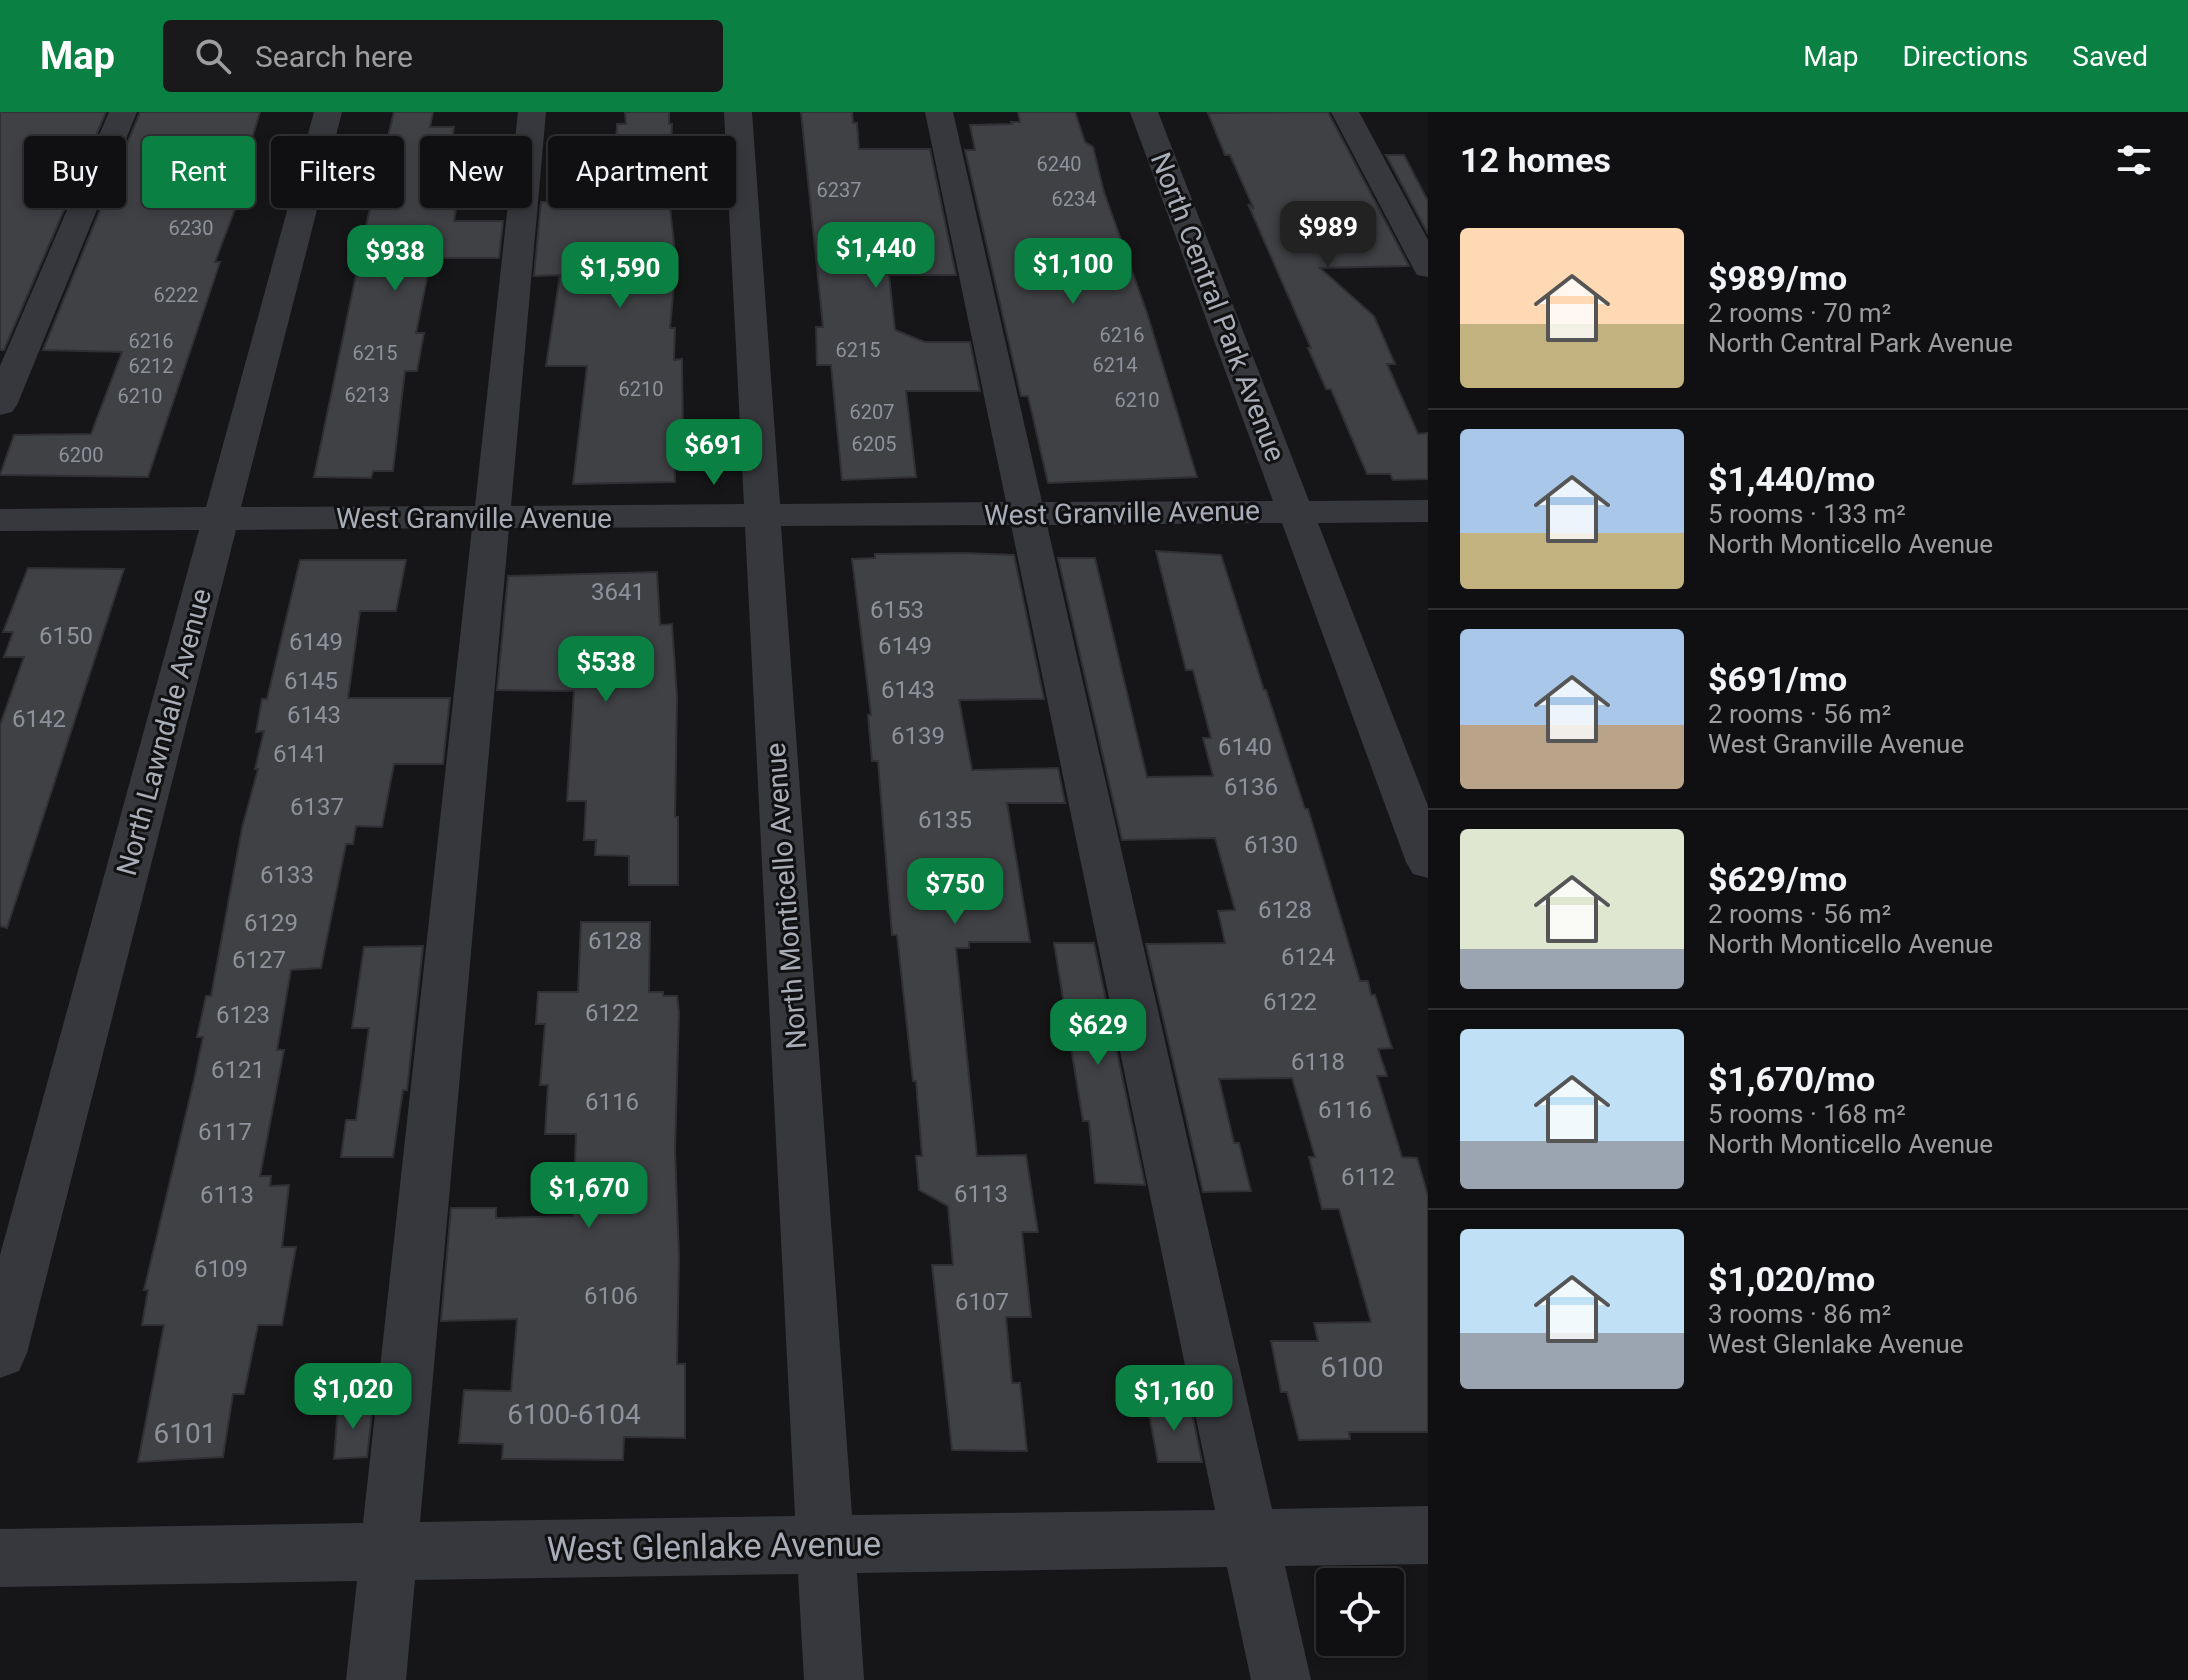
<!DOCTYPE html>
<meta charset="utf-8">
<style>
:root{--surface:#101012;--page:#19191b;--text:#f1f3f6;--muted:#9c9d9f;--line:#303032;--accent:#0b8043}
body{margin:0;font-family:Roboto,sans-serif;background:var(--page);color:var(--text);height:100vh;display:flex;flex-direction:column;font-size:30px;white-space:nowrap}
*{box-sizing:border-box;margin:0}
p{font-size:26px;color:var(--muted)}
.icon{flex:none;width:44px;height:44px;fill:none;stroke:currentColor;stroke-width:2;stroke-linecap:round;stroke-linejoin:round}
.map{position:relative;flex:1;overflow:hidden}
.panel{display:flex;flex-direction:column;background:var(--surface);width:760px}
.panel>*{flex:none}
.hud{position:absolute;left:24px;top:24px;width:760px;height:72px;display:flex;gap:16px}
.controls{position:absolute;left:1316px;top:1456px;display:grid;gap:16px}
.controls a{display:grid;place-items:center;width:88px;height:88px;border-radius:8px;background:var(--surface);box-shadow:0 4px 12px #0003,0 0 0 2px var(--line);font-size:40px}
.price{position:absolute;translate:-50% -68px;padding:0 18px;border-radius:16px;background:var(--accent);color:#fff;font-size:26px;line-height:52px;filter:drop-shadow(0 2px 4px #0008)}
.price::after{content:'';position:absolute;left:50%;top:48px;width:24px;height:18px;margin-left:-12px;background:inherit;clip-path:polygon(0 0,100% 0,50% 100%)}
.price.selected{background:#222;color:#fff}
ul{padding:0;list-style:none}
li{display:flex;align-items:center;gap:24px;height:200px;padding:0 32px}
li+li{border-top:2px solid var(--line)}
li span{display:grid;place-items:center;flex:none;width:224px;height:160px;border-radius:8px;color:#555}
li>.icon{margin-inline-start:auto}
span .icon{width:96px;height:96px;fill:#fffc;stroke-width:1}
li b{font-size:34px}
h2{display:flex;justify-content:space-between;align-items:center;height:96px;padding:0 32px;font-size:34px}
.tag{padding:0 28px;border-radius:8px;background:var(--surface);box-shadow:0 4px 12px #0003,0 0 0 2px var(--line);font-size:28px;line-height:72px}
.tag.selected{background:var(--accent);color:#fff}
header{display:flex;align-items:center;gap:48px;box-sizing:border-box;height:112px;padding:0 40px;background:var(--accent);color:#fff}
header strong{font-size:38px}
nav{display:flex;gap:44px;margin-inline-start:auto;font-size:28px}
.search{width:560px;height:72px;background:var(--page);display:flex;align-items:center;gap:20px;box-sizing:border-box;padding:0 28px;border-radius:8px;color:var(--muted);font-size:30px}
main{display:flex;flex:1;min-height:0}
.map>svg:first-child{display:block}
.building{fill:#404145;stroke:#303034;stroke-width:2}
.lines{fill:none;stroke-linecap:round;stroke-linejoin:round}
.minor{fill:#37383d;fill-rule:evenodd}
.labels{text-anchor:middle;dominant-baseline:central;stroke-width:6;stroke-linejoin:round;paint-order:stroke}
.far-number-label{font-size:20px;fill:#8e929b}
.number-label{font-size:24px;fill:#8e929b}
.street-label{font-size:28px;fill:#a8adb8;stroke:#111113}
.near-number-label{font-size:28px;fill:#8e929b}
.near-street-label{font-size:34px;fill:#a8adb8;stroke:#111113}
</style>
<header>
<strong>Map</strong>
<div class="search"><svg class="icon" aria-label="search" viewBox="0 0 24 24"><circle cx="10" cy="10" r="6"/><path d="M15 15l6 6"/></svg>Search here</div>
<nav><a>Map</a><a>Directions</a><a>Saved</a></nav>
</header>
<main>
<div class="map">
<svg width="1428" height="1568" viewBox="0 0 1428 1568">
<rect width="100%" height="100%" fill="#161618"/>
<!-- building -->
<g class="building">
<path d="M0,0H106L4,238H0Z"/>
<path d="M140,0H260L239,69H242L235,97L215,150H220L148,365L0,363L14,323L91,322L122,240L43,238Z"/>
<path d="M394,0H433L430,15H454L450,43H458L453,66H461L454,109H503L499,146H431L416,221H424L417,259H405L393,359H373L371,366L314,365L368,105Z"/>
<path d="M625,0H669V12H672L669,87L676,149L670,216H675L674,248L682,247L683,325H674L675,370L573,372L587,254H546L560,163L534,164L541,90H608L610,36H616L617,12H626Z"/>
<path d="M801,0H852L853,11H857L859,37H930L956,163H889L895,218L925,230H970L980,279H906L916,365L842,368L831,253H817L816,215H823Z"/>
<path d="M1018,0H1075L1085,30L1093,35L1104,80L1147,201L1197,365L1048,371L1028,284H1021L965,38H975L970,13L1012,12L1011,10H1020Z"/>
<path d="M1328,0L1409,154L1320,156L1374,204L1395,252H1387L1418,322L1428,321V367L1393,368L1390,362H1367L1331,277H1326L1308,236H1311L1248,92L1254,97L1230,43H1225L1208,1Z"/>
<path d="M1386,43H1404L1428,89V122Z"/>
<path d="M1156,439L1221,443L1264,578H1266L1305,697H1308L1360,869H1368L1371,883H1375L1392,936L1378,937L1387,964H1377L1402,1045L1417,1046L1428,1084V1320H1349L1350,1327L1299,1328L1287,1280H1281L1271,1229H1318L1314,1211L1371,1210L1339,1097H1322L1309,1045H1315L1292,966L1219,967L1234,1031H1239L1251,1079L1203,1080L1146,832L1225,831L1218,799L1235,798L1215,726L1122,728L1058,446H1095L1147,665L1213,664L1203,626H1211L1193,558H1186Z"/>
<path d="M964,441L1014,443L1044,587L959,588L972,658L1058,656L1065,691H1007L1030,830H969V836H956L977,1044L1026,1043L1038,1120H1022L1031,1205H1006L1012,1271H1020L1027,1339L952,1338L932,1153H953L948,1094L919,1078L916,1044H922L916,969H913L897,823H892L878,649H872L868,603H871L852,447L875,446V442Z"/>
<path d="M300,448H406L396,499H360L348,586H450L443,652H394L382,715L356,714L353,732H346L321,856L291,858L277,938H284L260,1064H271L270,1074L289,1073L282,1135H296L282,1213H258L244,1282H233L223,1345L138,1350L164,1213H142L148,1178H144L194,968L203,925H197L206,884H211L242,716L258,657H255L264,619L256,620L262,587H267Z"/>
<path d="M28,456L124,457L7,816L0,814V613L24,545H4L13,520H3Z"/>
<path d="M657,460L660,513L672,512L677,585L675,705H678V773H629V744L595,743L596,728H584L586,689H567L574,579L497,578L508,464Z"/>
<path d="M581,810H650L649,880H663V884H677L679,900L675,1038L679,1145L677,1252H685V1326L624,1325L623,1348L502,1347L503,1332L459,1331L464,1278L511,1279L517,1207L441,1209L451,1096H496V1106L573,1104L576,1022H545L548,973H540L545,912H536L538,880H578Z"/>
<path d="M1054,831H1094L1145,1073L1095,1071L1089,1009H1083Z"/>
<path d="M423,834L407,978H403L393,1045H341L346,1008H356L369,916H352L364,835Z"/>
<path d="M1147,1291H1190L1202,1350H1158Z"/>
<path d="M373,1292L367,1345L334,1347L338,1294Z"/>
</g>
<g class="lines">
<!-- minor -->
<g class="minor">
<path d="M109,0H137L17,293L12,300L0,303V254Z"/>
<path d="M314,0H342L241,395L475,394L518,0H546L511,394L744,392L724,0H752L780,392L1006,390L925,0H953L1042,390L1273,389L1130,0H1158L1309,389L1428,388V410L1318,411L1428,694V766L1413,762L1406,750L1282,411L1047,413L1272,1397L1428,1394V1452L1285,1454L1311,1568H1251L1227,1455L857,1461L864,1568H804L798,1462L415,1468L406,1568H346L357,1469L0,1475V1417L363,1411L472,416L236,418L27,1241L19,1259L0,1266V1143L199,418L0,419V397L206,395ZM1011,413L1215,1398L852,1403L781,414ZM745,415L795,1404L420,1410L509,416Z"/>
<path d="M1331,0H1359L1428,128V165L1417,163L1413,156Z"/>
</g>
</g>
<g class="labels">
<!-- far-number labels -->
<g class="far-number-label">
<text x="1059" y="52">6240</text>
<text x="839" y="78">6237</text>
<text x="1074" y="87">6234</text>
<text x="191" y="116">6230</text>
<text x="176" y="183">6222</text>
<text x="1122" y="223">6216</text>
<text x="151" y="229">6216</text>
<text x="858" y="238">6215</text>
<text x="375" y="241">6215</text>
<text x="1115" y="253">6214</text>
<text x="151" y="254">6212</text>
<text x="641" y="277">6210</text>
<text x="367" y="283">6213</text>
<text x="140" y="284">6210</text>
<text x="1137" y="288">6210</text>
<text x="872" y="300">6207</text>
<text x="874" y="332">6205</text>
<text x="81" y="343">6200</text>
</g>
<!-- number labels -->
<g class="number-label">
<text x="618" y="480">3641</text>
<text x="897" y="498">6153</text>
<text x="66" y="524">6150</text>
<text x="316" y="530">6149</text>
<text x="905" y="534">6149</text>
<text x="311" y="569">6145</text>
<text x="908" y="578">6143</text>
<text x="314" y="603">6143</text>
<text x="39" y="607">6142</text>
<text x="918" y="624">6139</text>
<text x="1245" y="635">6140</text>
<text x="300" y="642">6141</text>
<text x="1251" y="675">6136</text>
<text x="317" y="695">6137</text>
<text x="945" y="708">6135</text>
<text x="1271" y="733">6130</text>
<text x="287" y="763">6133</text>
<text x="1285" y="798">6128</text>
<text x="271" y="811">6129</text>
<text x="615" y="829">6128</text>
<text x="1308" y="845">6124</text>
<text x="259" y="848">6127</text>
<text x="1290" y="890">6122</text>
<text x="612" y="901">6122</text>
<text x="243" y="903">6123</text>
<text x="1318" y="950">6118</text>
<text x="238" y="958">6121</text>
<text x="612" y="990">6116</text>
<text x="1345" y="998">6116</text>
<text x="225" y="1020">6117</text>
<text x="1368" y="1065">6112</text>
<text x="981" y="1082">6113</text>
<text x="227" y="1083">6113</text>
<text x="221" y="1157">6109</text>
<text x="611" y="1184">6106</text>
<text x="982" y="1190">6107</text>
</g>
<!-- street labels -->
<g class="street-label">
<text transform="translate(1218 195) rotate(69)">North Central Park Avenue</text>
<text transform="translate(1122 401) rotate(-1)">West Granville Avenue</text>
<text x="474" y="406">West Granville Avenue</text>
<text transform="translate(164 620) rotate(-75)">North Lawndale Avenue</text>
<text transform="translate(786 784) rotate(-94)">North Monticello Avenue</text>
</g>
<!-- near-number labels -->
<g class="near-number-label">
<text x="1352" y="1255">6100</text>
<text x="574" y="1302">6100-6104</text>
<text x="185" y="1321">6101</text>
</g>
<!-- near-street labels -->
<g class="near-street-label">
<text transform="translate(714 1434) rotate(-1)">West Glenlake Avenue</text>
</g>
</g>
</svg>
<div class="controls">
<a><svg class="icon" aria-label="locate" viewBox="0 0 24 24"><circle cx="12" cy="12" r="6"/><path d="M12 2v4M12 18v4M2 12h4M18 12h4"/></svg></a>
</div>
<b class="price selected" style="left:1328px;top:157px">$989</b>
<b class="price" style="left:876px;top:178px">$1,440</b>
<b class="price" style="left:395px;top:181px">$938</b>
<b class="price" style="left:1073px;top:194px">$1,100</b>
<b class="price" style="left:620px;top:198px">$1,590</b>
<b class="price" style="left:714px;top:375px">$691</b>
<b class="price" style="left:606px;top:592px">$538</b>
<b class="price" style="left:955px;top:814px">$750</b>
<b class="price" style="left:1098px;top:955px">$629</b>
<b class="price" style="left:589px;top:1118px">$1,670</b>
<b class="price" style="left:353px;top:1319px">$1,020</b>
<b class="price" style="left:1174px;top:1321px">$1,160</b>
<div class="hud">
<a class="tag">Buy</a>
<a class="tag selected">Rent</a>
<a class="tag">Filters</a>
<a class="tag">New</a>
<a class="tag">Apartment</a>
</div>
</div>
<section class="panel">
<h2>12 homes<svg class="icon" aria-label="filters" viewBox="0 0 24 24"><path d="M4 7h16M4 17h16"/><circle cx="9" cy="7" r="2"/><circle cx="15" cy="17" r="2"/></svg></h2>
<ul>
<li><span style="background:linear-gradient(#ffd9b3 60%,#c2b280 0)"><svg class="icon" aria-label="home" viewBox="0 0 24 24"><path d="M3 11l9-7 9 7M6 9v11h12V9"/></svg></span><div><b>$989/mo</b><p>2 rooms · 70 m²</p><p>North Central Park Avenue</p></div></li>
<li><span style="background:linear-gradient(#a9c7e8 65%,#c2b280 0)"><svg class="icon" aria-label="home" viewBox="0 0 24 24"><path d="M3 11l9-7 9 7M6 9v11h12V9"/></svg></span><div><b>$1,440/mo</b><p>5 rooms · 133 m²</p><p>North Monticello Avenue</p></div></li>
<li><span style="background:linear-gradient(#a9c7e8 60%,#b9a48a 0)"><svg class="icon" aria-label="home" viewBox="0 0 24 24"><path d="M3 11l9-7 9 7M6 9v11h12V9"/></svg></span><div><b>$691/mo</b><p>2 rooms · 56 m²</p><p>West Granville Avenue</p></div></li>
<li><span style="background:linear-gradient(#dfe7d0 75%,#9aa5b1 0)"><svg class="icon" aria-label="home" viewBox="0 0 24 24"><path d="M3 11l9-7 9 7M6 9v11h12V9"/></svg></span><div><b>$629/mo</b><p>2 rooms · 56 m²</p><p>North Monticello Avenue</p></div></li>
<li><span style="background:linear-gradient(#bfe0f5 70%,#9aa5b1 0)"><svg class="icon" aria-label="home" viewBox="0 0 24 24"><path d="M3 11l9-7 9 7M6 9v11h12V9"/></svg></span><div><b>$1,670/mo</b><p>5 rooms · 168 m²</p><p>North Monticello Avenue</p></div></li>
<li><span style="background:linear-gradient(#bfe0f5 65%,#9aa5b1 0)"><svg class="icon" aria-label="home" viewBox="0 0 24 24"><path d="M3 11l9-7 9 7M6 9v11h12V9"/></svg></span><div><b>$1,020/mo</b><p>3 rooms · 86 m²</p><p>West Glenlake Avenue</p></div></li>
</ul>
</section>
</main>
